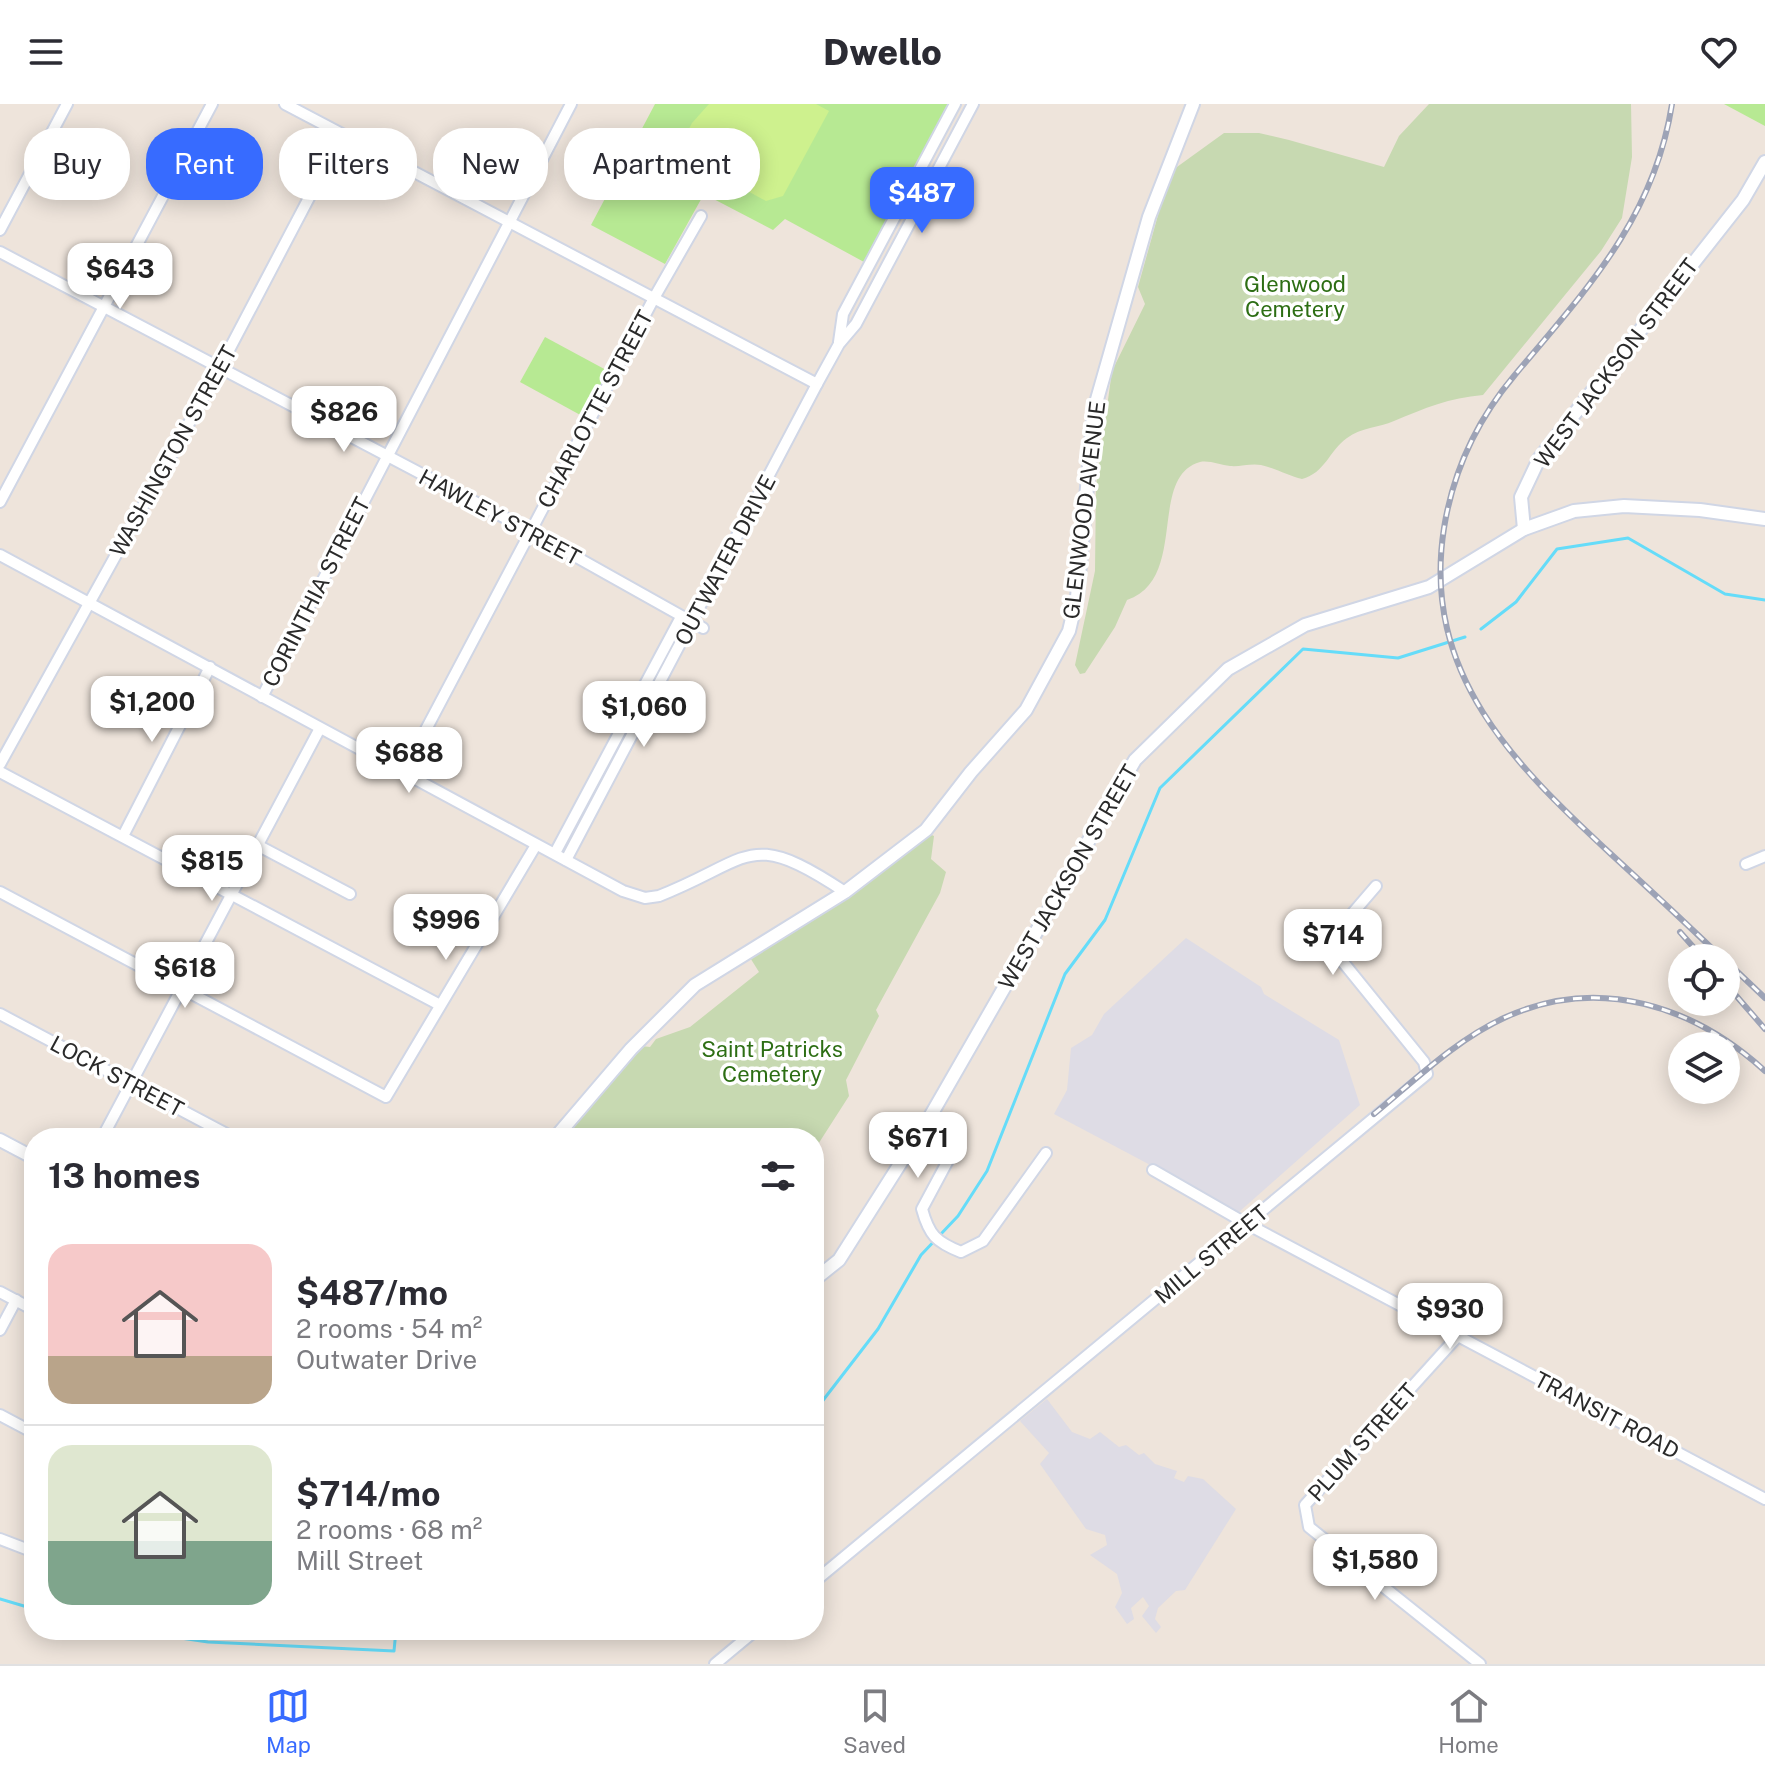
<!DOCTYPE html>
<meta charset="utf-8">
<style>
:root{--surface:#fff;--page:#f2f2f3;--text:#2b2b33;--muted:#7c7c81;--line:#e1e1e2;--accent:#376bff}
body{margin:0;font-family:"Public Sans",sans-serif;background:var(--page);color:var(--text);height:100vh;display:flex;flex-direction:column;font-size:30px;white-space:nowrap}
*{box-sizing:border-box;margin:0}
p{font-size:26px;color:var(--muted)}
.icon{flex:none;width:44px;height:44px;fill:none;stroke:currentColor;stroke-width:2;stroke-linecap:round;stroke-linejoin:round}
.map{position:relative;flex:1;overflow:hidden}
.side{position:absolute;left:24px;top:1024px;width:800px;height:512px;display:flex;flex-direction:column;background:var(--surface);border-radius:32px;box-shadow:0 4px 20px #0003}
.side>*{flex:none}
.hud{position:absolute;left:24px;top:24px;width:800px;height:72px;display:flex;gap:16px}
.controls{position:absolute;left:1668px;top:840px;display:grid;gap:16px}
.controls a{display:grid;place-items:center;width:72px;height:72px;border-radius:50%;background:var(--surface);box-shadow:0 4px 20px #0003;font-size:40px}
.price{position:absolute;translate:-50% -68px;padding:0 18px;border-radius:16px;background:#fff;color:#222;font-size:26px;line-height:52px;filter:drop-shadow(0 2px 4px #0008)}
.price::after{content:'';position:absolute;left:50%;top:48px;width:24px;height:18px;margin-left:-12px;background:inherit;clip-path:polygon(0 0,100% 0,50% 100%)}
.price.current{background:var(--accent);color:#fff}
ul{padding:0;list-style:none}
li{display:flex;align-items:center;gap:24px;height:200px;padding:0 24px}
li+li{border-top:2px solid var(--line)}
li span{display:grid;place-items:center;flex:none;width:224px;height:160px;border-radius:24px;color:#555}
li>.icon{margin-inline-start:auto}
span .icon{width:96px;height:96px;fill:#fffc;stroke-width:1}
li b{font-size:34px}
h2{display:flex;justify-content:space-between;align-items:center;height:96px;padding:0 24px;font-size:34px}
.pill{padding:0 28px;border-radius:32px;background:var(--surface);box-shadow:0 4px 20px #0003;font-size:28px;line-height:72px}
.pill.current{background:var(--accent);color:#fff}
header{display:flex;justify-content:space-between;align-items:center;height:104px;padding:0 24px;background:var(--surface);font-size:36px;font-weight:800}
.tabs{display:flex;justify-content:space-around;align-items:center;height:112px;border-top:2px solid var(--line);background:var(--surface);font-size:22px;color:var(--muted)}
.tabs a{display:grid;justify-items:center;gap:4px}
.tabs .current{color:var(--accent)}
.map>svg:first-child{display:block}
.industrial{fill:#dedce5}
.green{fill:#b7e993}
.cemetery{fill:#c7d9b1}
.pitch{fill:#cef18e}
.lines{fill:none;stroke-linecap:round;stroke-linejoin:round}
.stream{stroke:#65dcf9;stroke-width:3}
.minor-casing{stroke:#d0d6e5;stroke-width:14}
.tertiary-casing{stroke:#d0d6e5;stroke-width:16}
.minor{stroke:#fff;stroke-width:10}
.tertiary{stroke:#fff;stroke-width:12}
.rail-casing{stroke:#9da3b6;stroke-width:6}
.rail{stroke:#fff;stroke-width:3;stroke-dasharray:9;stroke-linecap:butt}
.labels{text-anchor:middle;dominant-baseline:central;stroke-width:7;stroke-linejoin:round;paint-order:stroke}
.park-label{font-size:22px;fill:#2d6e14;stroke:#fff}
.street-label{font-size:22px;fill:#2a2a2a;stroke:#fff}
</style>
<header><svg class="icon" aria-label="menu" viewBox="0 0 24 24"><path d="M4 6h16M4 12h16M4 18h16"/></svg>Dwello<svg class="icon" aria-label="heart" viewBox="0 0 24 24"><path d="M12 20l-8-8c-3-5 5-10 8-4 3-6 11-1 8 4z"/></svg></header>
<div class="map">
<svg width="1765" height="1560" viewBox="0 0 1765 1560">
<rect width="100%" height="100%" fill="#eee4db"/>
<!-- industrial -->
<g class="industrial">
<path d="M1186,834L1261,883L1264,890L1339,936L1360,1001L1239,1108L1054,1010L1067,986L1071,944L1092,931L1104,910Z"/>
<path d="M1047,1295L1072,1328L1090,1335L1100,1328L1119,1343L1126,1341L1139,1351L1144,1349L1155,1360L1177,1367L1174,1374L1184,1378L1188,1372L1203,1375L1236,1405L1185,1486L1176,1487L1158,1504L1155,1515L1161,1523L1156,1529L1142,1512L1149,1502L1143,1493L1131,1504L1134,1515L1127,1520L1115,1503L1122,1489L1117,1470L1090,1451L1107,1441L1105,1431L1086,1425L1040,1360L1049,1349L1020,1317Z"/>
</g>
<!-- green -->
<g class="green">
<path d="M655,0H948L864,158L785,115L773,126L704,90L665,160L591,121Z"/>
<path d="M1724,0H1765V22Z"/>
<path d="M545,233L608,267L584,313L520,278Z"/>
</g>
<!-- cemetery -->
<g class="cemetery">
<path d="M1429,0H1631L1632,53L1622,114L1601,147L1483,291C1449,294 1425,304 1394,317C1379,324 1361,323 1347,334C1329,347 1325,369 1302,375C1289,372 1275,364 1261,361C1251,359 1240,363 1230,362C1221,361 1209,356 1200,358C1147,373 1189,475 1127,496L1115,523L1085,569L1080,570L1075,561L1095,467L1096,382L1112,267L1145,200L1138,183L1170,68L1224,29H1259L1289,36L1384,63L1399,32Z"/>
<path d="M927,729L934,732L931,755L946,768L940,789L876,906L879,912L846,976L849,992L815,1045L814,1066V1034H559L641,942L650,943L656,935L690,923L759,868L749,852L902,753Z"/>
</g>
<!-- pitch -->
<path class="pitch" d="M709,0H816L829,7L783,92L766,97L677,48L692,19Z"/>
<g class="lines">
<!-- stream -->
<g class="stream">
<path d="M1481,525L1516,498L1557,445L1628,434L1725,490L1765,496"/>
<path d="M814,1308L878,1225L921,1151L958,1112L987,1067L1065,870L1105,816L1160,684L1303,545L1398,554L1465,533"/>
<path d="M0,1495L34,1505"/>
<path d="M126,1526L208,1538L394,1547L396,1526"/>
</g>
<!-- minor casing -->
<g class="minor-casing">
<g id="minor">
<path d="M285,0L817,280"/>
<path d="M0,126L67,0"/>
<path d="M0,148L530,427L703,524"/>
<path d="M839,238L843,210L955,0"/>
<path d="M0,398L212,0"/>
<path d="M0,451L623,787L645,794L659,792C753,755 747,723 845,788"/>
<path d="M262,593L571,0"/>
<path d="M0,660L219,265L342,31"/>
<path d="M0,668L440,901"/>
<path d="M403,669L654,194L701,112"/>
<path d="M123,732L210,563"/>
<path d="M259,742L350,790"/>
<path d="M555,749L681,513"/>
<path d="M566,756L817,280L839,240L856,220L973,0"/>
<path d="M1746,760L1765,752"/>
<path d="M0,788L386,993L536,741"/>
<path d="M0,910L234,1034"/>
<path d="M931,1011L949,1026L952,1049L922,1105C929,1131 936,1138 961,1148L983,1137L1046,1049"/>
<path d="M102,1034L319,626"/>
<path d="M1153,1066L1247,1120L1765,1395"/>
<path d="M0,1188L34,1206"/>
<path d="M0,1226L16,1196"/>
<path d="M1458,1232L1305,1401L1309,1423L1480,1560"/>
<path d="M0,1311L34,1329"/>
<path d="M0,1435L34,1448"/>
<path d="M814,1478L1427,970L1424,958L1334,847L1339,825L1376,782"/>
<path d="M715,1560L756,1526"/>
</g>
</g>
<!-- tertiary casing -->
<g class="tertiary-casing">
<g id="tertiary">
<path d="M1524,425L1521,393L1539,355L1743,96L1765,58"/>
<path d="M555,1034L631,945L695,881L845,788L926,726L971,668L1026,606L1069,527L1077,493L1094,306L1149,113L1193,0"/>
<path d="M0,1036L34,1054"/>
<path d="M814,1176L839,1156L931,1011L1135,656L1228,565L1305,521L1429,483L1524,425L1574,407L1624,402L1700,406L1765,415"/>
</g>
</g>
<!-- minor -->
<use href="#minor" class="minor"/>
<!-- tertiary -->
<use href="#tertiary" class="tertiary"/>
<!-- rail casing -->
<g class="rail-casing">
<g id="rail">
<path d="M1672,0C1654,115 1585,187 1514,272C1477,316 1453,368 1444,424C1421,570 1515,661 1612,751C1649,785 1686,819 1722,854"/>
<path d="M1680,828L1703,854"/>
<path d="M1726,857L1765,894"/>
<path d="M1726,880L1765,925"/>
<path d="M1374,1010C1415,976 1457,935 1506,913C1599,871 1694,902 1765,967"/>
</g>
</g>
<!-- rail -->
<use href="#rail" class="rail"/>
</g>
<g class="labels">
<!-- park labels -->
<g class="park-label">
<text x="1295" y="180">Glenwood<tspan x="1295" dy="25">Cemetery</tspan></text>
<text x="772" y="945">Saint Patricks<tspan x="772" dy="25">Cemetery</tspan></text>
</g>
<!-- street labels -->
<g class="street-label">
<text transform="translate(1616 259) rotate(-53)">WEST JACKSON STREET</text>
<text transform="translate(595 305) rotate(-62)">CHARLOTTE STREET</text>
<text transform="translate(173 347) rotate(-61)">WASHINGTON STREET</text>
<text transform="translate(1084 406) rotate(-83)">GLENWOOD AVENUE</text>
<text transform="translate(500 413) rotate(28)">HAWLEY STREET</text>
<text transform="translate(725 456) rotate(-62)">OUTWATER DRIVE</text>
<text transform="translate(316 488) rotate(-63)">CORINTHIA STREET</text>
<text transform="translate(1068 773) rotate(-60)">WEST JACKSON STREET</text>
<text transform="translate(117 972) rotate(28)">LOCK STREET</text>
<text transform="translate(1211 1150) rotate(-40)">MILL STREET</text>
<text transform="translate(1607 1311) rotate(28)">TRANSIT ROAD</text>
<text transform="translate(1362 1338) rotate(-48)">PLUM STREET</text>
</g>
</g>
</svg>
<div class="controls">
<a><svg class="icon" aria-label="locate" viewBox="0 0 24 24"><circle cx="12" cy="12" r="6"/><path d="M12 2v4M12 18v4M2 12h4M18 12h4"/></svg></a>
<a><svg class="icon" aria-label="layers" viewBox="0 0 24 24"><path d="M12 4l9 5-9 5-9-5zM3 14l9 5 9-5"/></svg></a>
</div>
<b class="price current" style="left:922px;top:131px">$487</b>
<b class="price" style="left:120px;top:207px">$643</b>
<b class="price" style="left:344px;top:350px">$826</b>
<b class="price" style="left:152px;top:640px">$1,200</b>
<b class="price" style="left:644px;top:645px">$1,060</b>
<b class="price" style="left:409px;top:691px">$688</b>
<b class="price" style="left:212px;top:799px">$815</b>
<b class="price" style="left:446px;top:858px">$996</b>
<b class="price" style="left:1333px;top:873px">$714</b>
<b class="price" style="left:185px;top:906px">$618</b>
<b class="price" style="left:918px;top:1076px">$671</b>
<b class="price" style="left:1450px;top:1247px">$930</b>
<b class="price" style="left:1375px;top:1498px">$1,580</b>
<div class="hud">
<a class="pill">Buy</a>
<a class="pill current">Rent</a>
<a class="pill">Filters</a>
<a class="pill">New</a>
<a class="pill">Apartment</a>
</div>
<section class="side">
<h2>13 homes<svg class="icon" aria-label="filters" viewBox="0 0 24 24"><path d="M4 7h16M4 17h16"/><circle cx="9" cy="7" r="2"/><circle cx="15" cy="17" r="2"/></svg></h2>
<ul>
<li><span style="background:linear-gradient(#f6c9c9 70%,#b9a48a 0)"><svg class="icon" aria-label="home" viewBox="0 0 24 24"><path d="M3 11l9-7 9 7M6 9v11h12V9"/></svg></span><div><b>$487/mo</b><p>2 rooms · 54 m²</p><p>Outwater Drive</p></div></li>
<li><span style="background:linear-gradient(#dfe7d0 60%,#7fa58c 0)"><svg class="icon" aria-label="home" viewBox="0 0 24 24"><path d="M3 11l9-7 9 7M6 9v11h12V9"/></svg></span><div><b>$714/mo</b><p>2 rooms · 68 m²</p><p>Mill Street</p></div></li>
</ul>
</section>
</div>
<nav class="tabs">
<a class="current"><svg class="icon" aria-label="map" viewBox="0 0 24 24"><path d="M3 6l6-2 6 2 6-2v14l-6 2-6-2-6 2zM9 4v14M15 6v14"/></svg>Map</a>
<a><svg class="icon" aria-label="saved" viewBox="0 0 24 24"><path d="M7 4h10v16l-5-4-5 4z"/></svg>Saved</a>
<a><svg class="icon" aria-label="home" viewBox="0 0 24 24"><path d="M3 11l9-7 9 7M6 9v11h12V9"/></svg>Home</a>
</nav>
